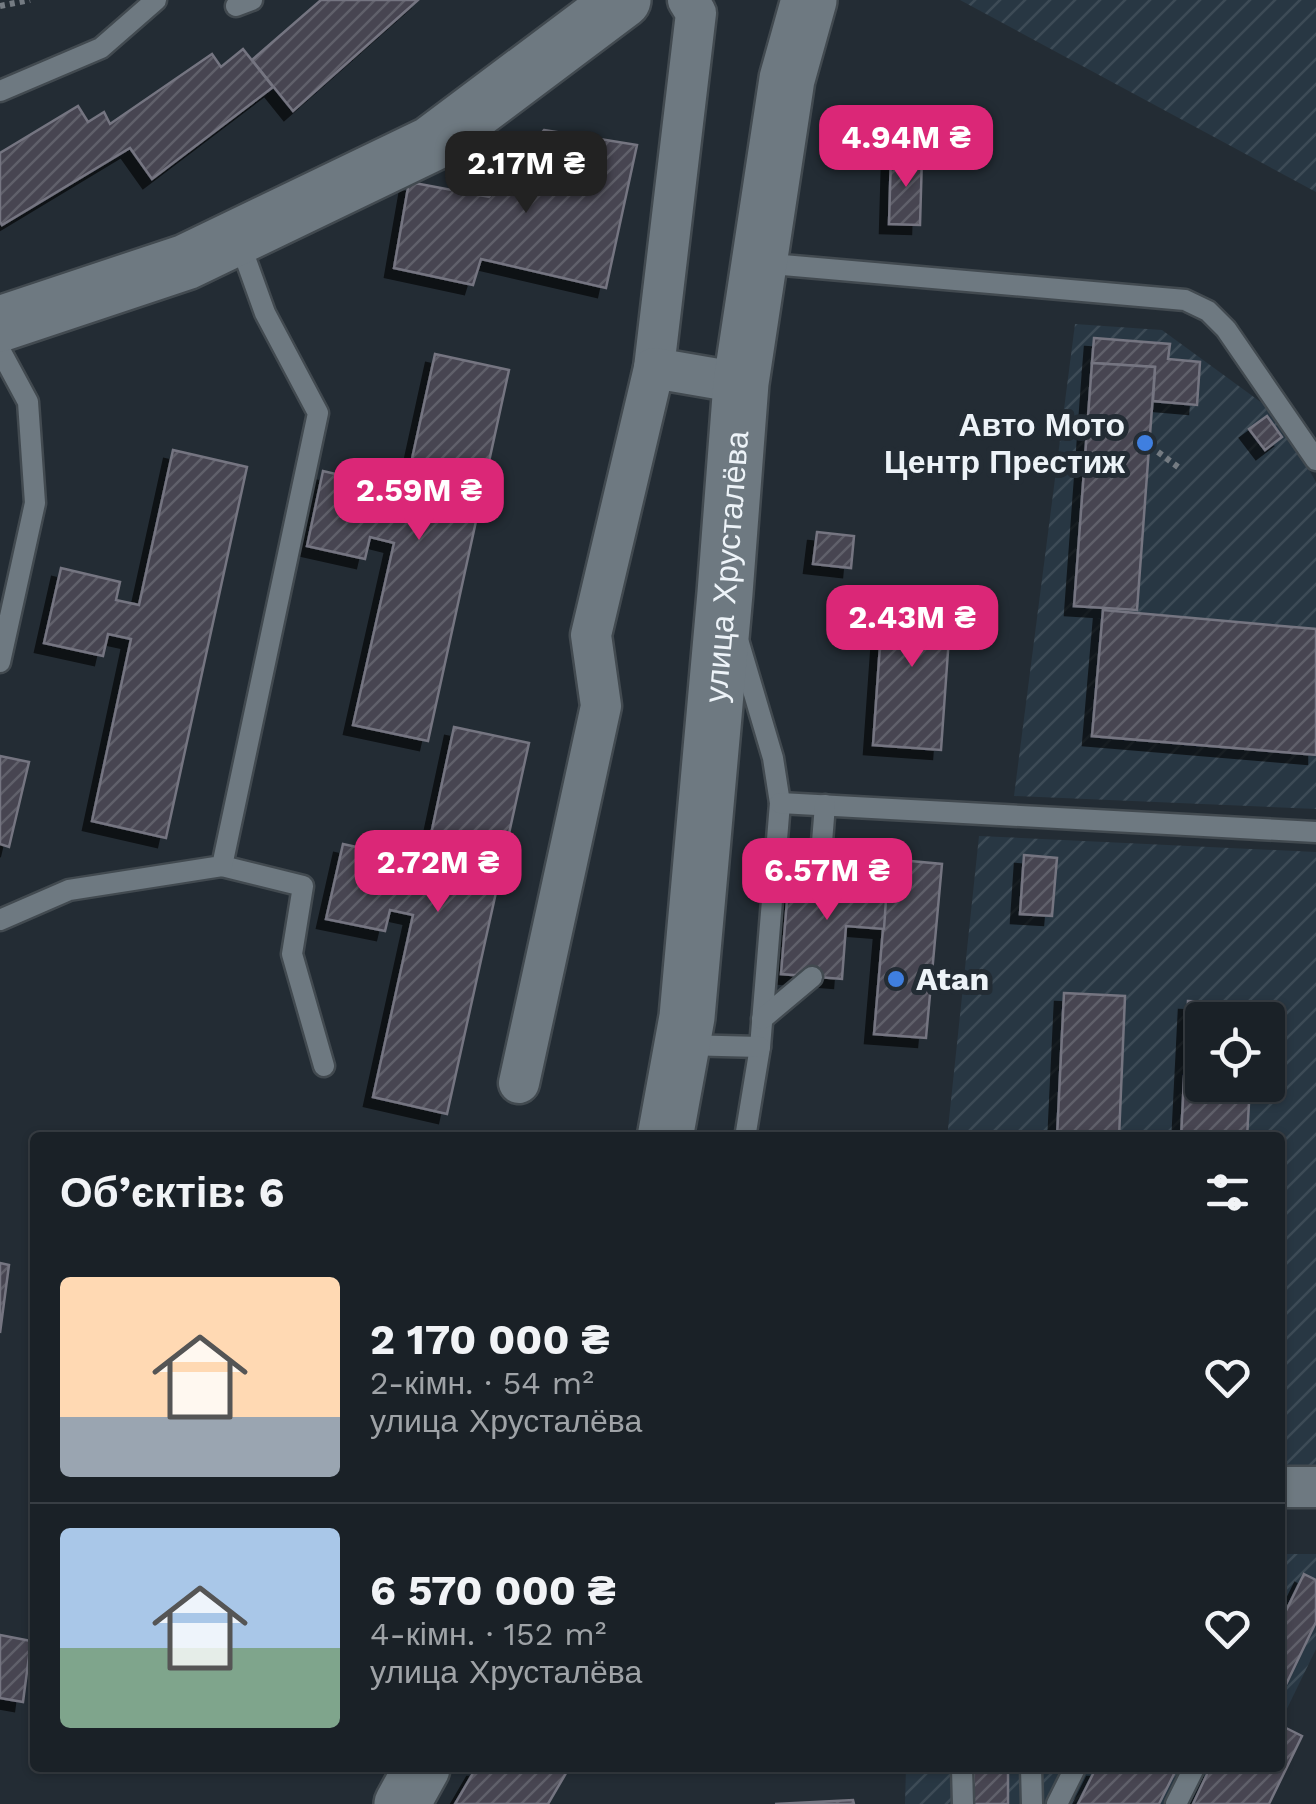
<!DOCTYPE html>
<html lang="uk">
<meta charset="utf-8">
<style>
:root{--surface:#1a2127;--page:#272e33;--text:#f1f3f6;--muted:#9fa3a7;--line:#383e44;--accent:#db2777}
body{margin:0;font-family:"Work Sans",sans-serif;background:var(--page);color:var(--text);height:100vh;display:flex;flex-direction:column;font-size:38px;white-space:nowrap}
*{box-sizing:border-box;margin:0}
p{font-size:32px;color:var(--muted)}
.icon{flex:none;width:55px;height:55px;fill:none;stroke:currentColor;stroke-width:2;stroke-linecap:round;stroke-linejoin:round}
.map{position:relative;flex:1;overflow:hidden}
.panel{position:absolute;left:30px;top:1132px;width:1255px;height:640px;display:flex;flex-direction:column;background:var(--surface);border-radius:10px;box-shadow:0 2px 8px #0004,0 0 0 2px var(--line)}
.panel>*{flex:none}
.fabs{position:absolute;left:1185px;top:1002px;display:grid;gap:20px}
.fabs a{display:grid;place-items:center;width:100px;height:100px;border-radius:10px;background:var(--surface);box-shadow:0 2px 8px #0004,0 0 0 2px var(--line);font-size:50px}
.price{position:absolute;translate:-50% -85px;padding:0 22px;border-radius:20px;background:var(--accent);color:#fff;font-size:32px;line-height:65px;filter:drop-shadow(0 2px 5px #0008)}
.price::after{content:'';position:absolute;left:50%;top:60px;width:30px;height:22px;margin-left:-15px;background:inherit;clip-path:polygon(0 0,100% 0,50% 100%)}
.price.on{background:#222;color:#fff}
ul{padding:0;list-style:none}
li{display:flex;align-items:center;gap:30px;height:250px;padding:0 30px}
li+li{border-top:2px solid var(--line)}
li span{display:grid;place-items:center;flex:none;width:280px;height:200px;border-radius:10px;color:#555}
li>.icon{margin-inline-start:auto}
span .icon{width:120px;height:120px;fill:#fffc;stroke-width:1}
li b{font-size:42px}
h2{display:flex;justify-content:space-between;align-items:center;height:120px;padding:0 30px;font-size:42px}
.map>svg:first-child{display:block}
.industrial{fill:url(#industrial-furrows);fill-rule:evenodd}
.building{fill:url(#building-hatch);stroke:#757581;stroke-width:2.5;filter:url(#shadow)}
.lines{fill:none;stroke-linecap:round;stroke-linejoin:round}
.lane-casing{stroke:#424a50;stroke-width:25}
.street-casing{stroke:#424a50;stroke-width:45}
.secondary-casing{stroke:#424a50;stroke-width:60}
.path{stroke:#747b82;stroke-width:6;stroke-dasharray:5 5;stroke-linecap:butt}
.lane{stroke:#6e7981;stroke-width:20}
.street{stroke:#6e7981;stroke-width:40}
.secondary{stroke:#6e7981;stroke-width:55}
.shop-dot{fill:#3f7fe0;stroke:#232c34;stroke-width:4}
.labels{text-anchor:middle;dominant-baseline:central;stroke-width:10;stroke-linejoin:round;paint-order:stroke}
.poi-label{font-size:32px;font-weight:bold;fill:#edf3f8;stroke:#232c34;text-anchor:end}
.street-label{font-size:32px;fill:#edf3f8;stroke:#232c34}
</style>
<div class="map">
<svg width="1316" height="1804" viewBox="0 0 1316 1804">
<defs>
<pattern id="industrial-furrows" width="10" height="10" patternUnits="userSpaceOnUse" patternTransform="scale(2.5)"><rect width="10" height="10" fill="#283743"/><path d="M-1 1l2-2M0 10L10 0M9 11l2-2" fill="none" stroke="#3d4b56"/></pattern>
<pattern id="building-hatch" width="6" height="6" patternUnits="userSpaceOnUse" patternTransform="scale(2.5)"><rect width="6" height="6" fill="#464551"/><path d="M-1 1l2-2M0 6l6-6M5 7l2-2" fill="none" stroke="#61606b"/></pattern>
<filter id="shadow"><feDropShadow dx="-9" dy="9" stdDeviation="0" flood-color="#0009"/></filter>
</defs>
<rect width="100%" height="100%" fill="#232c34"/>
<!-- industrial -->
<g class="industrial">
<path d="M960,0H1316V192Z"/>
<path d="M1075,324L1162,330L1277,414L1316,482V809L1014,796Z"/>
<path d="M979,836L1316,852V1468H1280V1138H947ZM1202,1020H1268V1085H1202Z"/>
<path d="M1280,1554H1316V1649L1280,1723Z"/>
<path d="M906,1768H1258L1241,1804H905Z"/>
</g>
<!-- building -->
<g class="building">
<path d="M321,0H418L293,111L252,60Z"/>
<path d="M243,49L273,87L152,179L130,148L2,225L0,222V153L78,106L88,122L104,112L110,124L212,54L221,67Z"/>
<path d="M544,130L637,145L606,288L481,259L473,285L394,268L409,182L489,197Z"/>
<path d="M891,155L922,156L920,225L889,224Z"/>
<path d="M1094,338L1170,344L1168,359L1200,362L1197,405L1153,401L1155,367L1092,363Z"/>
<path d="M435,354L509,370L428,741L353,725L394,543L370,537L365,559L307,546L323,471L382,485L378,503L401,509Z"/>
<path d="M1092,363L1155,367L1137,610L1074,606Z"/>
<path d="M1267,416L1282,437L1265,450L1249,429Z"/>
<path d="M173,450L247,467L166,838L92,821L131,639L108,634L103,656L44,643L61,568L120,582L116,600L139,605Z"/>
<path d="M817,532L854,536L851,568L813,564Z"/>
<path d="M884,589L952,595L941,750L873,745Z"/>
<path d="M1103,610L1316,629V755L1092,736Z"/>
<path d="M454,727L529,743L447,1114L373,1097L413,915L390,910L385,931L326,919L343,844L402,857L398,876L421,881Z"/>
<path d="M0,756L29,762L9,847L0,844Z"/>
<path d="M1024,855L1057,858L1052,916L1020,914Z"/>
<path d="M889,859L942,864L926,1038L874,1034Z"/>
<path d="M789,876L887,884L884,929L846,926L842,979L781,974Z"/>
<path d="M1064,993L1125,996L1119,1138H1057Z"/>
<path d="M1188,1001L1253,1004V1020H1202V1085H1250L1247,1138H1181Z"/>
<path d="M0,1263L9,1265L0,1333Z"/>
<path d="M1304,1574L1316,1580V1622L1280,1697V1623Z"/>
<path d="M0,1635L31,1641L23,1702L0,1698Z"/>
<path d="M1280,1725L1302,1736L1269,1804H1193L1210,1768H1280Z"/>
<path d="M476,1768H569L548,1804H455Z"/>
<path d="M974,1768H1008V1804H973Z"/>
<path d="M1096,1768H1177L1159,1804H1078Z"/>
<path d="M853,1800L854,1804H775Z"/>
</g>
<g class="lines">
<!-- lane casing -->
<g class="lane-casing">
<g id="lane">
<path d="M236,6L252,0"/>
<path d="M0,91L101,48L156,0"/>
<path d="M760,263L1185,300L1208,311L1226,329L1316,460"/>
<path d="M0,350L28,402L35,503L0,662"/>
<path d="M739,643L773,758L780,803L760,1047L745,1138"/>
<path d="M780,803L1316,832"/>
<path d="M222,866L303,886L292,954L324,1066"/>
<path d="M819,879L825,805"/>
<path d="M0,920L69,890L222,866L318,413L265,313L238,238"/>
<path d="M762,1019L812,977"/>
<path d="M683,1045L760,1047"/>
<path d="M962,1768L963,1804"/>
<path d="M1031,1768L1032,1804"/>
<path d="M1057,1804L1075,1768"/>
<path d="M1176,1804L1194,1768"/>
</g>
</g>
<!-- street casing -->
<g class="street-casing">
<g id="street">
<path d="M654,368L696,13L688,0"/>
<path d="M519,1083L601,706L591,635L654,368L741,383"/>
<path d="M1280,1487H1316"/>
</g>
</g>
<!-- secondary casing -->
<g class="secondary-casing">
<g id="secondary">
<path d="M0,324L186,262L431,144L623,0"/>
<path id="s1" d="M665,1138L687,1017L725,593L741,383L787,79L809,0"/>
<path d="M402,1804L422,1768"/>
</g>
</g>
<!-- path -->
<g class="path">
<path d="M0,6L30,0"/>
<path d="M1150,446L1178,467"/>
</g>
<!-- lane -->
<use href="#lane" class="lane"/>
<!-- street -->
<use href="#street" class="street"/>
<!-- secondary -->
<use href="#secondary" class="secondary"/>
</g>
<!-- markers -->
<g class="shop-dot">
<circle cx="1145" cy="443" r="10"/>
<circle cx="896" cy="979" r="10"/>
</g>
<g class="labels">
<!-- poi labels -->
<g class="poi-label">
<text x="1125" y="425">Авто Мото<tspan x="1125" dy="37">Центр Престиж</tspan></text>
<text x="916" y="979" text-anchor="start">Atan</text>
</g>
<!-- street labels -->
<g class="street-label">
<text stroke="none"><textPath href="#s1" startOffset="575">улица Хрусталёва</textPath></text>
</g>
</g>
</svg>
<div class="fabs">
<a><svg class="icon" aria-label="locate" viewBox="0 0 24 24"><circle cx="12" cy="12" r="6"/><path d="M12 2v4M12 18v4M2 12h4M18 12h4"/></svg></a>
</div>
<b class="price" style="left:906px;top:190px">4.94M ₴</b>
<b class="price on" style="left:526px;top:216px">2.17M ₴</b>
<b class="price" style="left:419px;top:543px">2.59M ₴</b>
<b class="price" style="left:912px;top:670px">2.43M ₴</b>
<b class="price" style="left:438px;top:915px">2.72M ₴</b>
<b class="price" style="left:827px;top:923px">6.57M ₴</b>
<section class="panel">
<h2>Об’єктів: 6<svg class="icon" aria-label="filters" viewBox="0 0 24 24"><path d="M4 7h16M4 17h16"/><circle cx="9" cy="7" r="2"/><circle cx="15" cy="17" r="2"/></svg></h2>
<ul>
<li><span style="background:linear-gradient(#ffd9b3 70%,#9aa5b1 0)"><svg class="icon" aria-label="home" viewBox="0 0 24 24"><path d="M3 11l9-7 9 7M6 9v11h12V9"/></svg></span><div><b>2 170 000 ₴</b><p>2-кімн. · 54 m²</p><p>улица Хрусталёва</p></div><svg class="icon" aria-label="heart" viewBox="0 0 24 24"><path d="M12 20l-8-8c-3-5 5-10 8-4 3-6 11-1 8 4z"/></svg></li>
<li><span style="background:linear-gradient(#a9c7e8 60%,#7fa58c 0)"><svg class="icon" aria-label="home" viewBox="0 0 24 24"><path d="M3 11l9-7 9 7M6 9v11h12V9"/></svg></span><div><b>6 570 000 ₴</b><p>4-кімн. · 152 m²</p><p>улица Хрусталёва</p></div><svg class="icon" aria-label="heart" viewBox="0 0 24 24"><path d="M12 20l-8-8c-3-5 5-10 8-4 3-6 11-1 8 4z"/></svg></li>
</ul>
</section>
</div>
